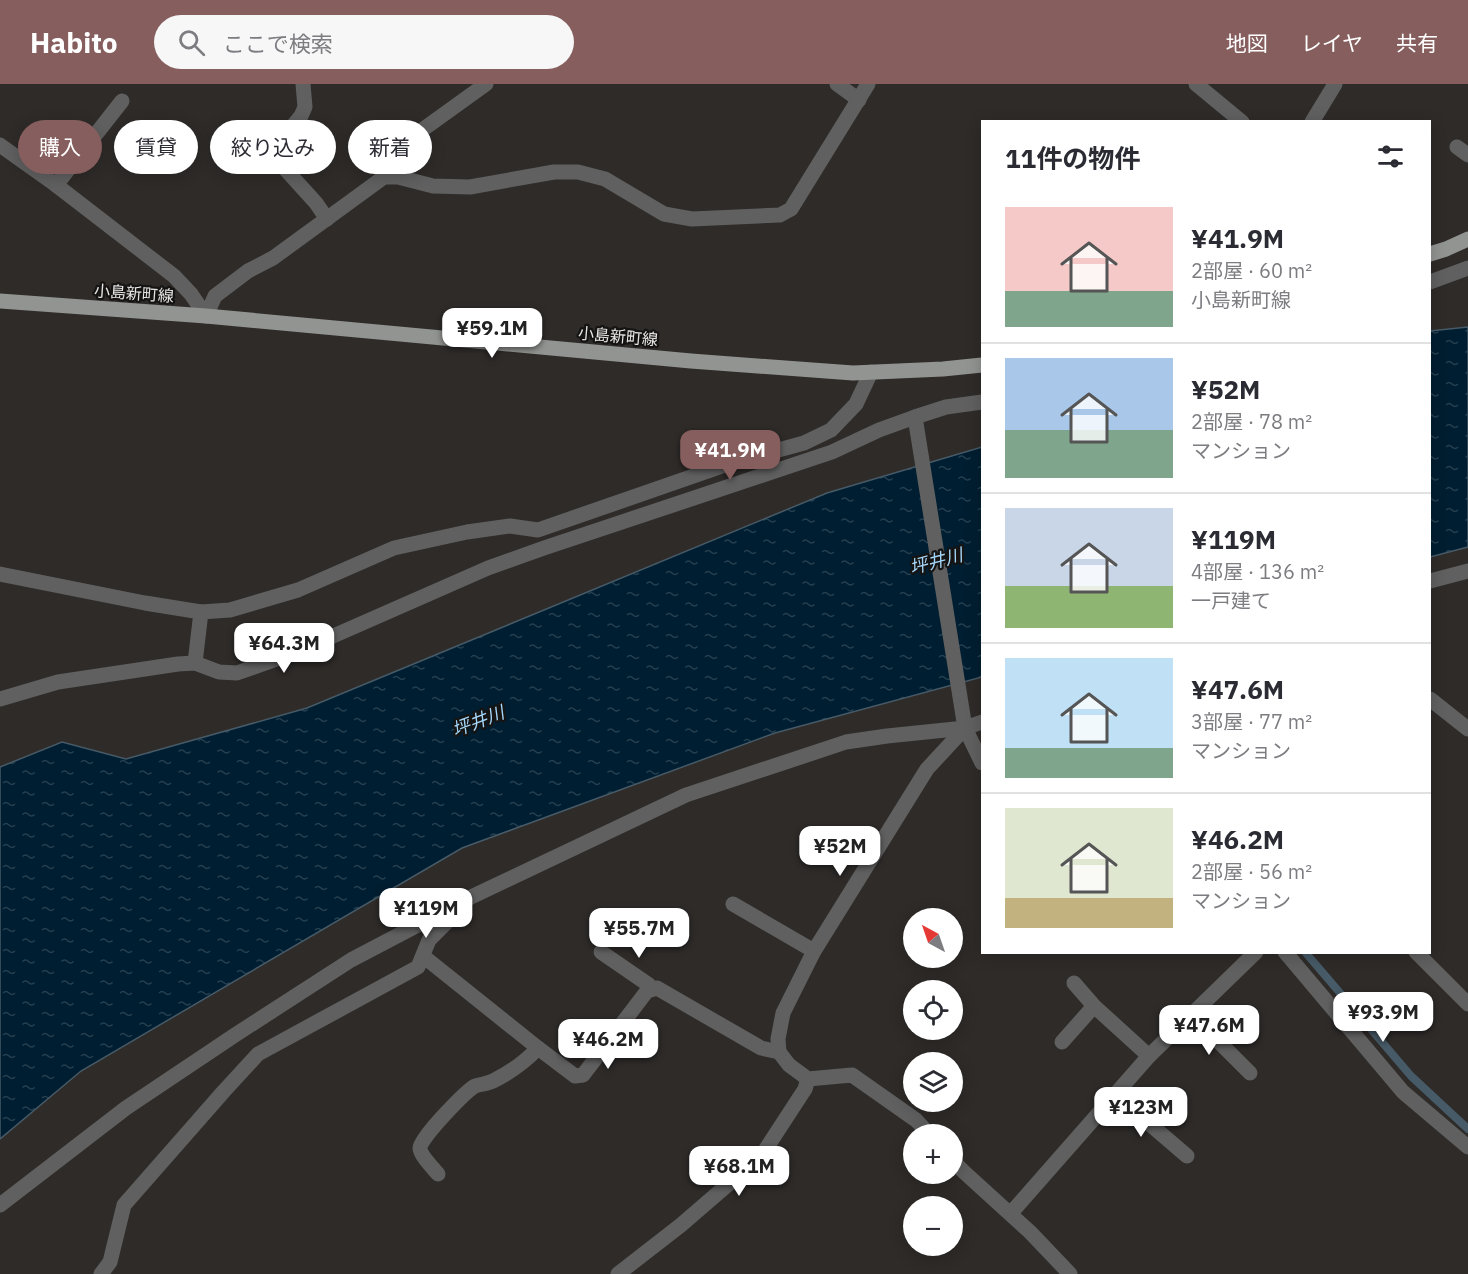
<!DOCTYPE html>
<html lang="ja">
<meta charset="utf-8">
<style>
:root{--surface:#fff;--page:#f7f7f7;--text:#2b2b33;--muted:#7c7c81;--line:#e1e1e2;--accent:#865e5e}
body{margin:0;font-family:"IBM Plex Sans","Noto Sans JP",sans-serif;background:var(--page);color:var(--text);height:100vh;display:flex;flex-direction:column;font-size:22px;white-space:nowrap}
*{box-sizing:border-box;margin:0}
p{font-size:20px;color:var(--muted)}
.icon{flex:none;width:33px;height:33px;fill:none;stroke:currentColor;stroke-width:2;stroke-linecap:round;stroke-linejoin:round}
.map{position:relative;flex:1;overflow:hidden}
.side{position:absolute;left:981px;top:36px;width:450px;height:834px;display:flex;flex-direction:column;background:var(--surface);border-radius:0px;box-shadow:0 3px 15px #0003}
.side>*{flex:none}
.hud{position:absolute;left:18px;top:36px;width:570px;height:54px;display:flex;gap:12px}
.needle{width:39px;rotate:320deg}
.tools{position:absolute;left:903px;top:824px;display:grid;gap:12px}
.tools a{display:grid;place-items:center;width:60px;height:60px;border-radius:50%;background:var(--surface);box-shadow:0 3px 15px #0003;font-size:30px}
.price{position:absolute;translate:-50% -51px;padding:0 14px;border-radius:12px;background:#fff;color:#222;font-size:20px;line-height:39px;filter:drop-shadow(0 2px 3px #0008)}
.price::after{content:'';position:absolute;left:50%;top:36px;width:18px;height:14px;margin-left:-9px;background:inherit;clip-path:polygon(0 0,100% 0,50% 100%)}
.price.current{background:var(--accent);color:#fff}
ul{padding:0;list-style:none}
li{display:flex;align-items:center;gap:18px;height:150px;padding:0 24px}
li+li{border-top:2px solid var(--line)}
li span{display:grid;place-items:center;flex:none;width:168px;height:120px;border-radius:0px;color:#555}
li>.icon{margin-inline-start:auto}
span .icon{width:72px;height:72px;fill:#fffc;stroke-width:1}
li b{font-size:26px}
h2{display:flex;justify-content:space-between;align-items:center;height:72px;padding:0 24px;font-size:26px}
.chip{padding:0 21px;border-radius:27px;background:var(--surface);box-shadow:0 3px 15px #0003;font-size:21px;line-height:54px}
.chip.current{background:var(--accent);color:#fff}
header{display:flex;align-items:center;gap:36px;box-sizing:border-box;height:84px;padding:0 30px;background:var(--accent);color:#fff}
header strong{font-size:28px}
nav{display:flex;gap:33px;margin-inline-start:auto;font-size:21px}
.search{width:420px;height:54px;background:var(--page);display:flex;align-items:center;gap:15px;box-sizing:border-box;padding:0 21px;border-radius:33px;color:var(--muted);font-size:22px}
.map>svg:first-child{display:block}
.water{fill:url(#water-ripples);stroke:#465a67;stroke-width:1.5}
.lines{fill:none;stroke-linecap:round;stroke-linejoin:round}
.stream{stroke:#465a67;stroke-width:8}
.minor{stroke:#5f605f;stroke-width:15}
.major{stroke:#929491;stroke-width:15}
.labels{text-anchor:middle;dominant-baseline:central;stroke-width:4.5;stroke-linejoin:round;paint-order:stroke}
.street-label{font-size:16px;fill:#e8e6e5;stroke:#151413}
.water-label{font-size:18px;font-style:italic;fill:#a4d6f9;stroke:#151413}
</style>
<header>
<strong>Habito</strong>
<div class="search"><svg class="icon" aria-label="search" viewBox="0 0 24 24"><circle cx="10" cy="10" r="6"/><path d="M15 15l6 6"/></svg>ここで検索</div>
<nav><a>地図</a><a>レイヤ</a><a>共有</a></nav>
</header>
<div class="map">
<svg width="1468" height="1190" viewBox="0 0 1468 1190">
<defs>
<pattern id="water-ripples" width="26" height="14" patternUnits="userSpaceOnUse" patternTransform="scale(1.5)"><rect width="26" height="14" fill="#001e31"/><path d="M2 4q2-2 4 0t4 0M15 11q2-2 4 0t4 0" fill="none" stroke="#253f4f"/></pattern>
</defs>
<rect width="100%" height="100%" fill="#2e2b29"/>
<!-- water -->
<g class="water">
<path d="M1468,243V463L1430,473V247Z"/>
<path d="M982,363V593L775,649L462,764L81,987L0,1055V683L62,658L126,675L307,624L827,409Z"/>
</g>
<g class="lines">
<!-- stream -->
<path class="stream" d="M1305,868L1329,896L1411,992L1468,1045"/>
<!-- minor -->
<g class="minor">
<path d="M303,0L305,23L301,32L278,60L275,68L278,77L316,119L327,135"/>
<path d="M837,0L859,16"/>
<path d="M1196,0L1242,38"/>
<path d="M1312,38L1335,0"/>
<path d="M0,61L56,101L174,192L191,210L206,232"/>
<path d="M1457,63L1468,71"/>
<path d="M384,93L381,83L386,72L486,0"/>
<path d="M56,101L122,17"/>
<path d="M1430,198L1468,184"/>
<path d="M206,232L215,212L248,187L273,174L384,93H398L433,102L470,103L554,88H578L605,95L664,130L692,135L780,131L791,125L868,0"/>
<path d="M915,333L965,644L982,679"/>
<path d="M0,490L145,519L201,528L230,526L298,506L394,464L467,448L510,442L538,446L731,379L804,359L831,346L856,320L871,288"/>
<path d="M1430,497L1468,487"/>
<path d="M195,579L201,528"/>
<path d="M0,615L58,598L178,580L195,579L219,588L237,589L299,567L488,484L544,464L832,368L879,346L915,333L946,323L982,318"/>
<path d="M1430,615L1468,645"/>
<path d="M733,820L814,867"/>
<path d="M601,868L649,901L651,905"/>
<path d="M1285,868L1403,1008L1468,1063"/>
<path d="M1416,868L1468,920"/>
<path d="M423,872L538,964L575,992L583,991L647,907L657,904L761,964L779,968L789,981L808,995L852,991L916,1036L929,1050"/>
<path d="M1074,899L1094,922L1149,972"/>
<path d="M1192,931L1250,989"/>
<path d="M1062,958L1094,922"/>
<path d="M779,968L778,955L783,929L814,867L927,685L965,644"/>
<path d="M1116,1011L1187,1072"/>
<path d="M952,1076L964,1088L1030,1148L1070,1190"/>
<path d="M438,1090C433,1084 420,1071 420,1064C420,1054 466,1007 475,1002C481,1000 487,1000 493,997C509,989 526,977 538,964"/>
<path d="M0,1121L126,1024L235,951L351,876L471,813L686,711L846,658L887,652L965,644L982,638"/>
<path d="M1011,1129L1149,972L1256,868"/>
<path d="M101,1190L110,1178L124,1121L224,1007L258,970L418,883L429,856L460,825"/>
<path d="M618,1190L681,1141L762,1071L805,1005L808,995"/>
</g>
<!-- major -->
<g class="major">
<path d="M1430,170L1446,165L1468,155"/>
<path d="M0,217L206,232L691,277L853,289L943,285L982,281"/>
</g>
</g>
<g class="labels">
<!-- street labels -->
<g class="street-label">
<text transform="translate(134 209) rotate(4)">小島新町線</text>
<text transform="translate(618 252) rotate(5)">小島新町線</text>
</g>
<!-- water labels -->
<g class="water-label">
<text transform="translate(936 477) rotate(-15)">坪井川</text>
<text transform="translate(478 637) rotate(-21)">坪井川</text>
</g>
</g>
</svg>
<div class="tools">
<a><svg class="needle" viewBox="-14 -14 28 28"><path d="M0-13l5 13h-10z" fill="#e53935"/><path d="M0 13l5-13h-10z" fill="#7c7c81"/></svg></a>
<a><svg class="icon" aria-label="locate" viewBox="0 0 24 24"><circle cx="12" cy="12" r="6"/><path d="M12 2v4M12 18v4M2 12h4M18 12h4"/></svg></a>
<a><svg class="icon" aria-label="layers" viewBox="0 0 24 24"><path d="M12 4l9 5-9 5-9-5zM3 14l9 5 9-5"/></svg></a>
<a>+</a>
<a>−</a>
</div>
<b class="price" style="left:492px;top:275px">¥59.1M</b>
<b class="price current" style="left:730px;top:397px">¥41.9M</b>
<b class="price" style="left:284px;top:590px">¥64.3M</b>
<b class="price" style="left:840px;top:793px">¥52M</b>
<b class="price" style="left:426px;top:855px">¥119M</b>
<b class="price" style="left:639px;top:875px">¥55.7M</b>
<b class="price" style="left:1383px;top:959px">¥93.9M</b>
<b class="price" style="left:1209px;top:972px">¥47.6M</b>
<b class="price" style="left:608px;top:986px">¥46.2M</b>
<b class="price" style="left:1141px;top:1054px">¥123M</b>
<b class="price" style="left:739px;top:1113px">¥68.1M</b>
<div class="hud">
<a class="chip current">購入</a>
<a class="chip">賃貸</a>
<a class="chip">絞り込み</a>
<a class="chip">新着</a>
</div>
<section class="side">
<h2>11件の物件<svg class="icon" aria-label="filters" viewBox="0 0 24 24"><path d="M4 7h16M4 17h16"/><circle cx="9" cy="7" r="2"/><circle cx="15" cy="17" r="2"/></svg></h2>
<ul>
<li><span style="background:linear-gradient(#f6c9c9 70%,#7fa58c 0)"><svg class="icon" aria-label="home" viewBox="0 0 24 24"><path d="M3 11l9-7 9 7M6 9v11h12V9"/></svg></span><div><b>¥41.9M</b><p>2部屋 · 60 m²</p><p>小島新町線</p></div></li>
<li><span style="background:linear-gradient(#a9c7e8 60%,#7fa58c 0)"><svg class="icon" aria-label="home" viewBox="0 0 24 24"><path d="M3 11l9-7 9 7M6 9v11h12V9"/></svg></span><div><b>¥52M</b><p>2部屋 · 78 m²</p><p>マンション</p></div></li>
<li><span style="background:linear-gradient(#c9d6e8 65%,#8fb573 0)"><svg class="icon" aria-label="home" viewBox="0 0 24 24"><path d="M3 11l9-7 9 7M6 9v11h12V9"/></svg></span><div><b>¥119M</b><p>4部屋 · 136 m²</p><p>一戸建て</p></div></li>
<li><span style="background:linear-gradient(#bfe0f5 75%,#7fa58c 0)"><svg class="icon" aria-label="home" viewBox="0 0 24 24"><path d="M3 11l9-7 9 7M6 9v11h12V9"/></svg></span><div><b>¥47.6M</b><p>3部屋 · 77 m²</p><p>マンション</p></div></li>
<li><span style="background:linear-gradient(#dfe7d0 75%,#c2b280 0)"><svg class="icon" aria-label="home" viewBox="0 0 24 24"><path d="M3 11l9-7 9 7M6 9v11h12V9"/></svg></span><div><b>¥46.2M</b><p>2部屋 · 56 m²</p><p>マンション</p></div></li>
</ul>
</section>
</div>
